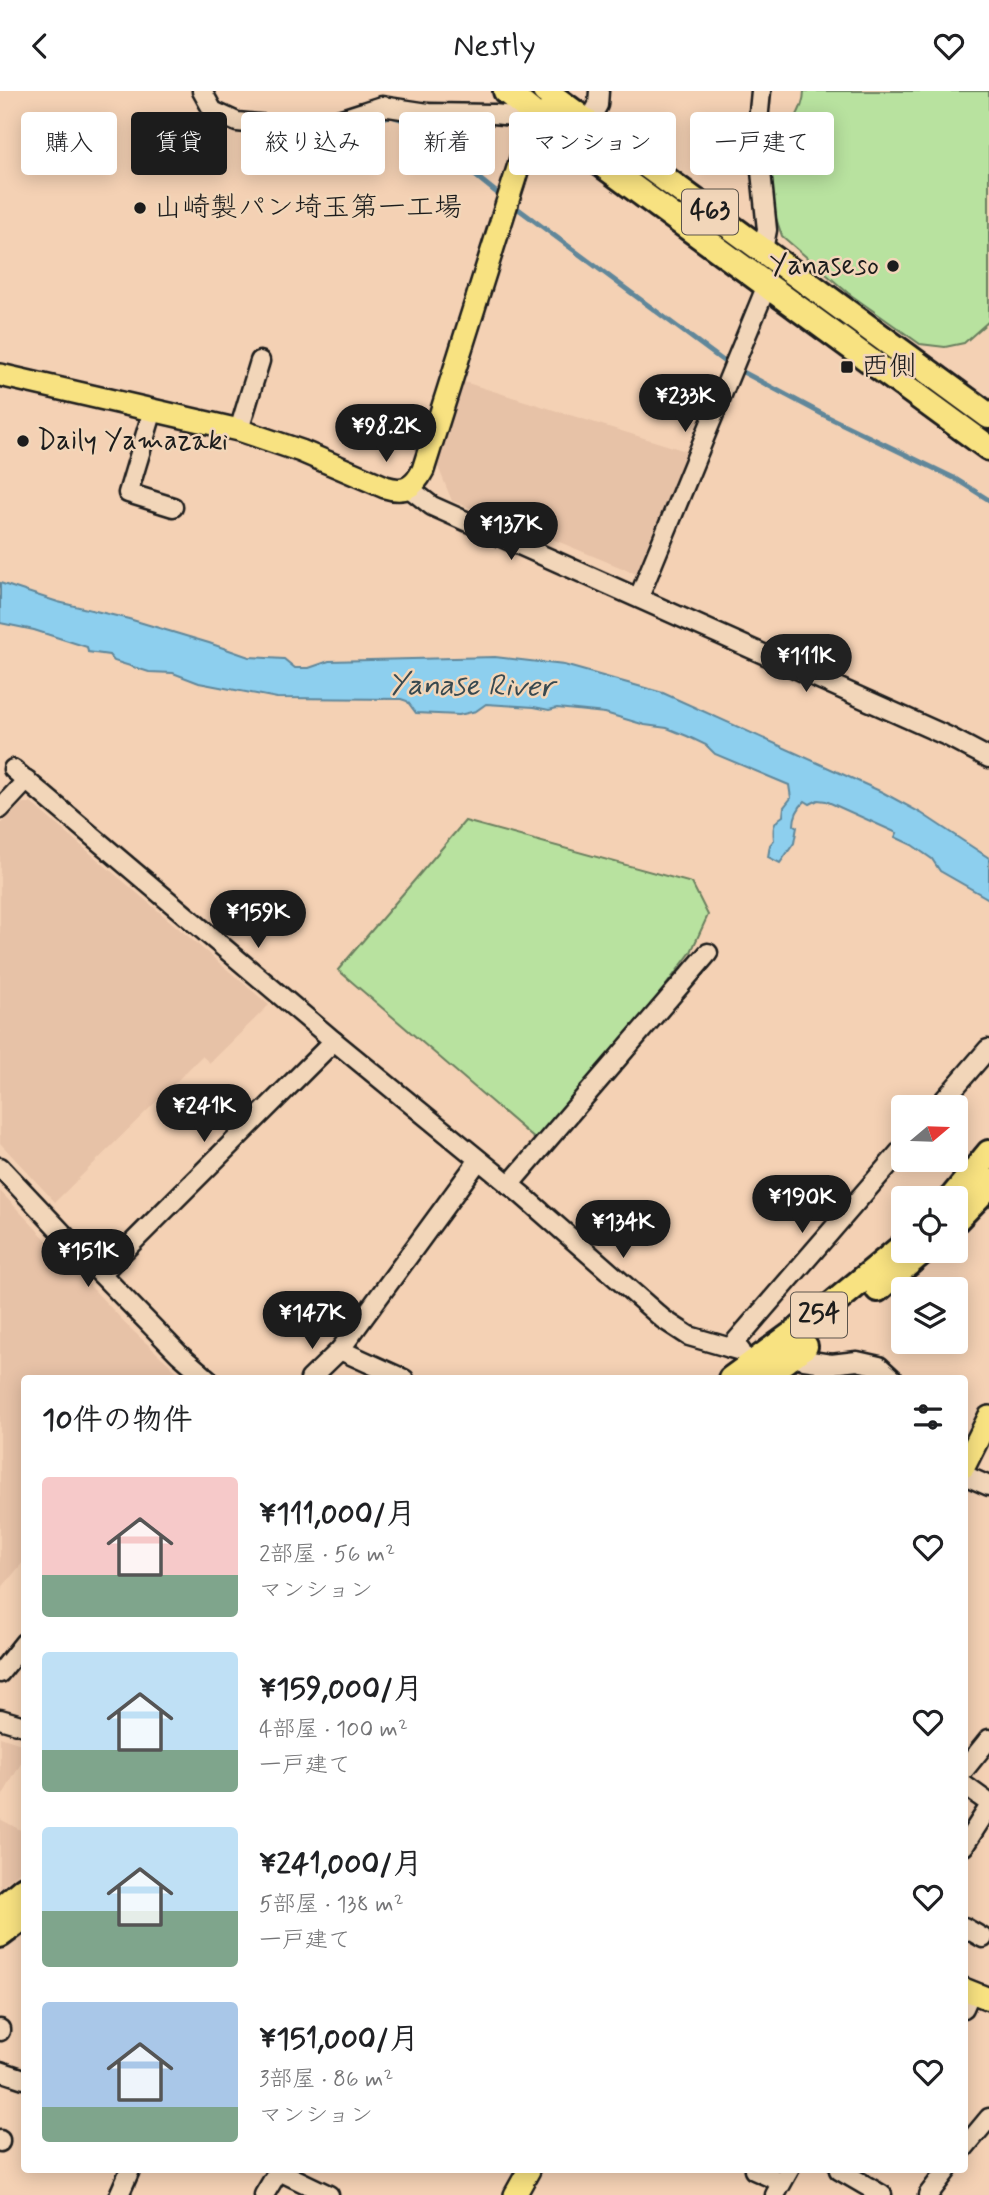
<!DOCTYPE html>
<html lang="ja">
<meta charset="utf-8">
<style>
:root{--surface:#fff;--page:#f6f6f6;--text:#202124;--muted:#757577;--accent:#1c1c1c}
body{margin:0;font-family:Mynerve,"Klee One",sans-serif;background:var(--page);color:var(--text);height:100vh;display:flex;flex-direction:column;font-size:26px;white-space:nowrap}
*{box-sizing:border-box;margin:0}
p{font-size:23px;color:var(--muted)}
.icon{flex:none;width:38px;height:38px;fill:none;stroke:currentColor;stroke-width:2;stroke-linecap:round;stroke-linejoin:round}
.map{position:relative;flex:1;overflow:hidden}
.sheet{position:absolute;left:21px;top:1284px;width:947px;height:798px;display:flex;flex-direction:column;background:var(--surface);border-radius:7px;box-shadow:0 4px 18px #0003}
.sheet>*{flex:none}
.banner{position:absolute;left:21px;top:21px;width:948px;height:63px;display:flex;gap:14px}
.needle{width:46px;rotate:71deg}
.tools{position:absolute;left:891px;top:1004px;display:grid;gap:14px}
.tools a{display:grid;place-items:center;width:77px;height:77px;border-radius:7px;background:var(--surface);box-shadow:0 4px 18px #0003;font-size:35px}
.price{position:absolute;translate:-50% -60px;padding:0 16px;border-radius:24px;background:var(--accent);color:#fff;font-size:23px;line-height:46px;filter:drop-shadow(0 2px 4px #0008)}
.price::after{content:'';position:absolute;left:50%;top:42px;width:21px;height:16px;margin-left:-10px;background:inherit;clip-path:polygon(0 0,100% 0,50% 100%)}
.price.current{background:#222;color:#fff}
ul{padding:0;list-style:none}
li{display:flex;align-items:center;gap:21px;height:175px;padding:0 21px}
li span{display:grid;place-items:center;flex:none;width:196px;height:140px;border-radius:7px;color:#555}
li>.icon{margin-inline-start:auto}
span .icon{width:84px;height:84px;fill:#fffc;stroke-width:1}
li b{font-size:30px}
h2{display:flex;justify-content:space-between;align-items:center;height:84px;padding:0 21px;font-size:30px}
.chip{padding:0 24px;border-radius:7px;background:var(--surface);box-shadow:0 4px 18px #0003;font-size:24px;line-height:63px}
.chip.current{background:var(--accent);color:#fff}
header{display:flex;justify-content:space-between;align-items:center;height:91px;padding:0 21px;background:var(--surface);font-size:32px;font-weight:600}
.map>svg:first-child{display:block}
.built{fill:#e7c2a7}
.green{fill:#b8e29f;stroke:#6a7f5e;stroke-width:2}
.water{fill:#8dcfee;stroke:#60879a;stroke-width:2}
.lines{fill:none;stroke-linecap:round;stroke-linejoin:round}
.stream{stroke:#60879a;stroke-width:5}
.minor-casing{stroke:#1c1c1c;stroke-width:23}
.major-casing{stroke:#1c1c1c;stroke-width:26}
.highway-casing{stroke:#1c1c1c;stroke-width:30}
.minor{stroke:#f2d6b9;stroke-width:18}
.major{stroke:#f8e281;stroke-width:21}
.highway{stroke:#f8e281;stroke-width:24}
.poi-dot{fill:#1c1c1c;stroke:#f2d6b9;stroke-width:2.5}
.labels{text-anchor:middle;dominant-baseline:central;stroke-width:5;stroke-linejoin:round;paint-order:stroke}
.shield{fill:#f2d6b9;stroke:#5c544b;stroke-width:2}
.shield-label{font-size:26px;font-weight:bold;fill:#1c1c1c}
.poi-label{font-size:28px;fill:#1c1c1c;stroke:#f2d6b9;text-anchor:start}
.water-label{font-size:30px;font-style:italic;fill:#384950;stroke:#f2d6b9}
</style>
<header><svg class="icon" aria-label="back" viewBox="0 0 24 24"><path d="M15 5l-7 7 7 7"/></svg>Nestly<svg class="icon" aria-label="heart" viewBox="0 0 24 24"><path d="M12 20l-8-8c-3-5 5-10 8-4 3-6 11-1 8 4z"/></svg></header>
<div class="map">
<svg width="989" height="2104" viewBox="0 0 989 2104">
<rect width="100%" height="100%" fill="#f4d1b4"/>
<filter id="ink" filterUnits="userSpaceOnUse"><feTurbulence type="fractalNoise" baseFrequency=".0143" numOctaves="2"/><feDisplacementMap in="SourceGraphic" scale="14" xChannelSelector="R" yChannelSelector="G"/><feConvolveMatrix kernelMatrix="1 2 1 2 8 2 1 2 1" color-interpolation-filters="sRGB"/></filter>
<g filter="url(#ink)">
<!-- built -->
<g class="built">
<path d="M464,291L689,361L639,484L540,443L452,410L437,373Z"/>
<path d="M23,712H31L269,914L210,972L202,965L55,1111L0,1052V734Z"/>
<path d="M0,1100L131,1238L185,1288H24V1470L0,1499Z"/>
<path d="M0,1646L24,1654V1667L0,1709Z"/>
<path d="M0,1728L24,1741V1777L0,1797Z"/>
</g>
<!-- green -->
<g class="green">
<path d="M804,0H989V230L964,252L945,256L920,253L848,202L782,145L774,121L771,86V52C787,40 804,21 804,0Z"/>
<path d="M465,730L692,792L708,824L691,861L651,914L536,1049L338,879Z"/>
</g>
<!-- water -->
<path class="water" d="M0,492L58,511L129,528L209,552L249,566L284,568L295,577H309L329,570L495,566L564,574L663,602L882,701L921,722L989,767V808L940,780L932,768L912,754L895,746L897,742L826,710L818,709L810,713L805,710C798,717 794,724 794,734L797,736L794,752L780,772L768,766L770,754L774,749C773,738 772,732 783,725L784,716L791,707L789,694L715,663L706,654L687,645L667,637L645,634L605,622L557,617L549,619L534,616L486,613L476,620L459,624L416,622L407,610L401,608L277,607L199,592L173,582L149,581L114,570L109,564L88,561L87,556L34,539L0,532Z"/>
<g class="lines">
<!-- stream -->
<g class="stream">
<path d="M216,32C248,45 284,50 319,42"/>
<path d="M355,32L391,25L409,31L502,106"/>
<path d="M513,114L726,272L824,324L954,387L989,409"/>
</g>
<!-- minor casing -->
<g class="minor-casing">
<g id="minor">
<path d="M202,0L213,20L237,31L258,33L295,36L326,33L382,15L428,22L494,23L540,28"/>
<path d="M761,0L757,41L767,139L763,159"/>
<path d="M588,32L598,14L599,0"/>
<path d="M153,319L128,402L173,416"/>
<path d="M239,339L260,270"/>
<path d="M409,397L432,415L947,645L989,667"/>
<path d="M639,506L767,194"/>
<path d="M13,678L334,950L522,1104L663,1228L689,1245L741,1260"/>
<path d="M0,718L27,689"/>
<path d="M937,1017L988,958"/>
<path d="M0,1076L101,1183L179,1263L208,1288"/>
<path d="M509,1094L708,862"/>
<path d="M101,1183L334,950"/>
<path d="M730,1257L903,1057"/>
<path d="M340,1259L404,1288"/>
<path d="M804,1269L831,1273L857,1270L879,1275L893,1288"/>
<path d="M310,1288L340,1259L478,1070"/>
<path d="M821,1288L831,1273"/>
<path d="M964,1384L989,1395"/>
<path d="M0,1582L24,1552"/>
<path d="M0,1628L24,1635"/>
<path d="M964,1679L989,1648"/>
<path d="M964,1694L989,1712"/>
<path d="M964,1755L989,1716"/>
<path d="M964,1836L983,1847"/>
<path d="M964,1917L971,1901"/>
<path d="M0,1938V1940"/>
<path d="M0,1980L24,1988"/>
<path d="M0,2049V2051"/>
<path d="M964,2057L989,2027"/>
<path d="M277,2079L329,2104"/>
<path d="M754,2079L781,2091"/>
<path d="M839,2079L882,2104"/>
<path d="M119,2104L130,2079"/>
<path d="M264,2104L279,2079"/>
<path d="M775,2104L789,2079"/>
<path d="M928,2104L947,2079"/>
</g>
</g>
<!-- major casing -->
<g class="major-casing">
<g id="major">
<path d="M0,284L239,339L301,360L385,396C404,402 414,397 423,379L524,58L532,41L556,9"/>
<path d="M964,1376L989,1326"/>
<path d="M964,1898L989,1908"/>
<path d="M515,2104L529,2079"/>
</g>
</g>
<!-- highway casing -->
<g class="highway-casing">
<g id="highway">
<path d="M506,0L540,28L989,357"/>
<path d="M545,0L989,325"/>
<path d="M951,1108L989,1062"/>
<path d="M956,1129L985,1099L989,1090"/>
<path d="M878,1198L923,1160"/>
<path d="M731,1288L828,1217L903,1155"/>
<path d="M760,1288L805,1255"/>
<path d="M0,1818L24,1798"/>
<path d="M0,1844L24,1826"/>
</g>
</g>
<!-- minor -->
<use href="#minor" class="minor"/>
<!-- major -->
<use href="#major" class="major"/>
<!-- highway -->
<use href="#highway" class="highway"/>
</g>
</g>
<!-- markers -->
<g class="poi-dot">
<circle cx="140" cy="117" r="7"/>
<circle cx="893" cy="175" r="7"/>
<rect x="840" y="269" width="14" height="14" rx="3.5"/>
<circle cx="23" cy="350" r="7"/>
</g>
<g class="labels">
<!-- shield labels -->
<g class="shield">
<rect x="682" y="98.5" width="56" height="45" rx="5"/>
<rect x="791" y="1201.5" width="56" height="45" rx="5"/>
</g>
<g class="shield-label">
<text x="710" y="121">463</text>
<text x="819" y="1224">254</text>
</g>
<!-- poi labels -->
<g class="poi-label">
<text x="154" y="117">山崎製パン埼玉第一工場</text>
<text x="879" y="175" text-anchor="end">Yanaseso</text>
<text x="861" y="276">西側</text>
<text x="37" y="350">Daily Yamazaki</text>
</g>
<!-- water labels -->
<g class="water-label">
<text transform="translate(471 595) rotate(1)">Yanase River</text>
</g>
</g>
</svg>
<div class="tools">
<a><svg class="needle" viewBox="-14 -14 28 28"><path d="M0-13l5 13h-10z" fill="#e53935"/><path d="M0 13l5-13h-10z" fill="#757577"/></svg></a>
<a><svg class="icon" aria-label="locate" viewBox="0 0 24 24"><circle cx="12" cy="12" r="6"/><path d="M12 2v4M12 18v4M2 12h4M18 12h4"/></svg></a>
<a><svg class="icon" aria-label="layers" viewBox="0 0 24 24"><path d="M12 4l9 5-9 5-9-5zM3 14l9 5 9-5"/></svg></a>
</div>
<b class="price" style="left:685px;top:343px">¥233K</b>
<b class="price" style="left:386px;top:373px">¥98.2K</b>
<b class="price" style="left:511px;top:471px">¥137K</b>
<b class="price current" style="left:806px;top:603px">¥111K</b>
<b class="price" style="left:258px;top:859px">¥159K</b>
<b class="price" style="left:204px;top:1053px">¥241K</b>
<b class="price" style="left:802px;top:1144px">¥190K</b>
<b class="price" style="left:623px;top:1169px">¥134K</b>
<b class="price" style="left:88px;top:1198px">¥151K</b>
<b class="price" style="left:312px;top:1260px">¥147K</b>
<div class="banner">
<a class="chip">購入</a>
<a class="chip current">賃貸</a>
<a class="chip">絞り込み</a>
<a class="chip">新着</a>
<a class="chip">マンション</a>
<a class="chip">一戸建て</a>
</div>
<section class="sheet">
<h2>10件の物件<svg class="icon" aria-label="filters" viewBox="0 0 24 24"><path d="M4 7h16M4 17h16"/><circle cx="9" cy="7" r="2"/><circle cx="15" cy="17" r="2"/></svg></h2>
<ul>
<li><span style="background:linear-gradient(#f6c9c9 70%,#7fa58c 0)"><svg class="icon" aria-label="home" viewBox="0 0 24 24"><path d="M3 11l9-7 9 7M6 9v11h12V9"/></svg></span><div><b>¥111,000/月</b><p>2部屋 · 56 m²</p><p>マンション</p></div><svg class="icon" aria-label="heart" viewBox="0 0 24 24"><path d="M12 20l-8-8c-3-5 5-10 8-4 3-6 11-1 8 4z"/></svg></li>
<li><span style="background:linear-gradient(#bfe0f5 70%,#7fa58c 0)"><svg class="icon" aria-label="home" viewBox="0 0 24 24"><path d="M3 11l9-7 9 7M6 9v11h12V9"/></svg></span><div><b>¥159,000/月</b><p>4部屋 · 100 m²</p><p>一戸建て</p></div><svg class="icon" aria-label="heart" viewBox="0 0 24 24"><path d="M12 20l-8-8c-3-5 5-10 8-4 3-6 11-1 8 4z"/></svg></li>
<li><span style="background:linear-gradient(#bfe0f5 60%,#7fa58c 0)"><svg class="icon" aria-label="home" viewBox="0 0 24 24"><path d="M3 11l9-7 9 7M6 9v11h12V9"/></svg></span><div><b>¥241,000/月</b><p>5部屋 · 138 m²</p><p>一戸建て</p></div><svg class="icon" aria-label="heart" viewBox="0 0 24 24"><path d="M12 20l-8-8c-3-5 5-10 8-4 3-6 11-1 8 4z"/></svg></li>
<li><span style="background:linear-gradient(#a9c7e8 75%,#7fa58c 0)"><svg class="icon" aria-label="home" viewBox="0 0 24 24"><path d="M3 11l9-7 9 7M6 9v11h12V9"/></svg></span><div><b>¥151,000/月</b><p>3部屋 · 86 m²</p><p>マンション</p></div><svg class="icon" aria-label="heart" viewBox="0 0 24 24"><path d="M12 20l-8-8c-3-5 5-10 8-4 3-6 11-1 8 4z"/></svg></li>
</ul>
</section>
</div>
